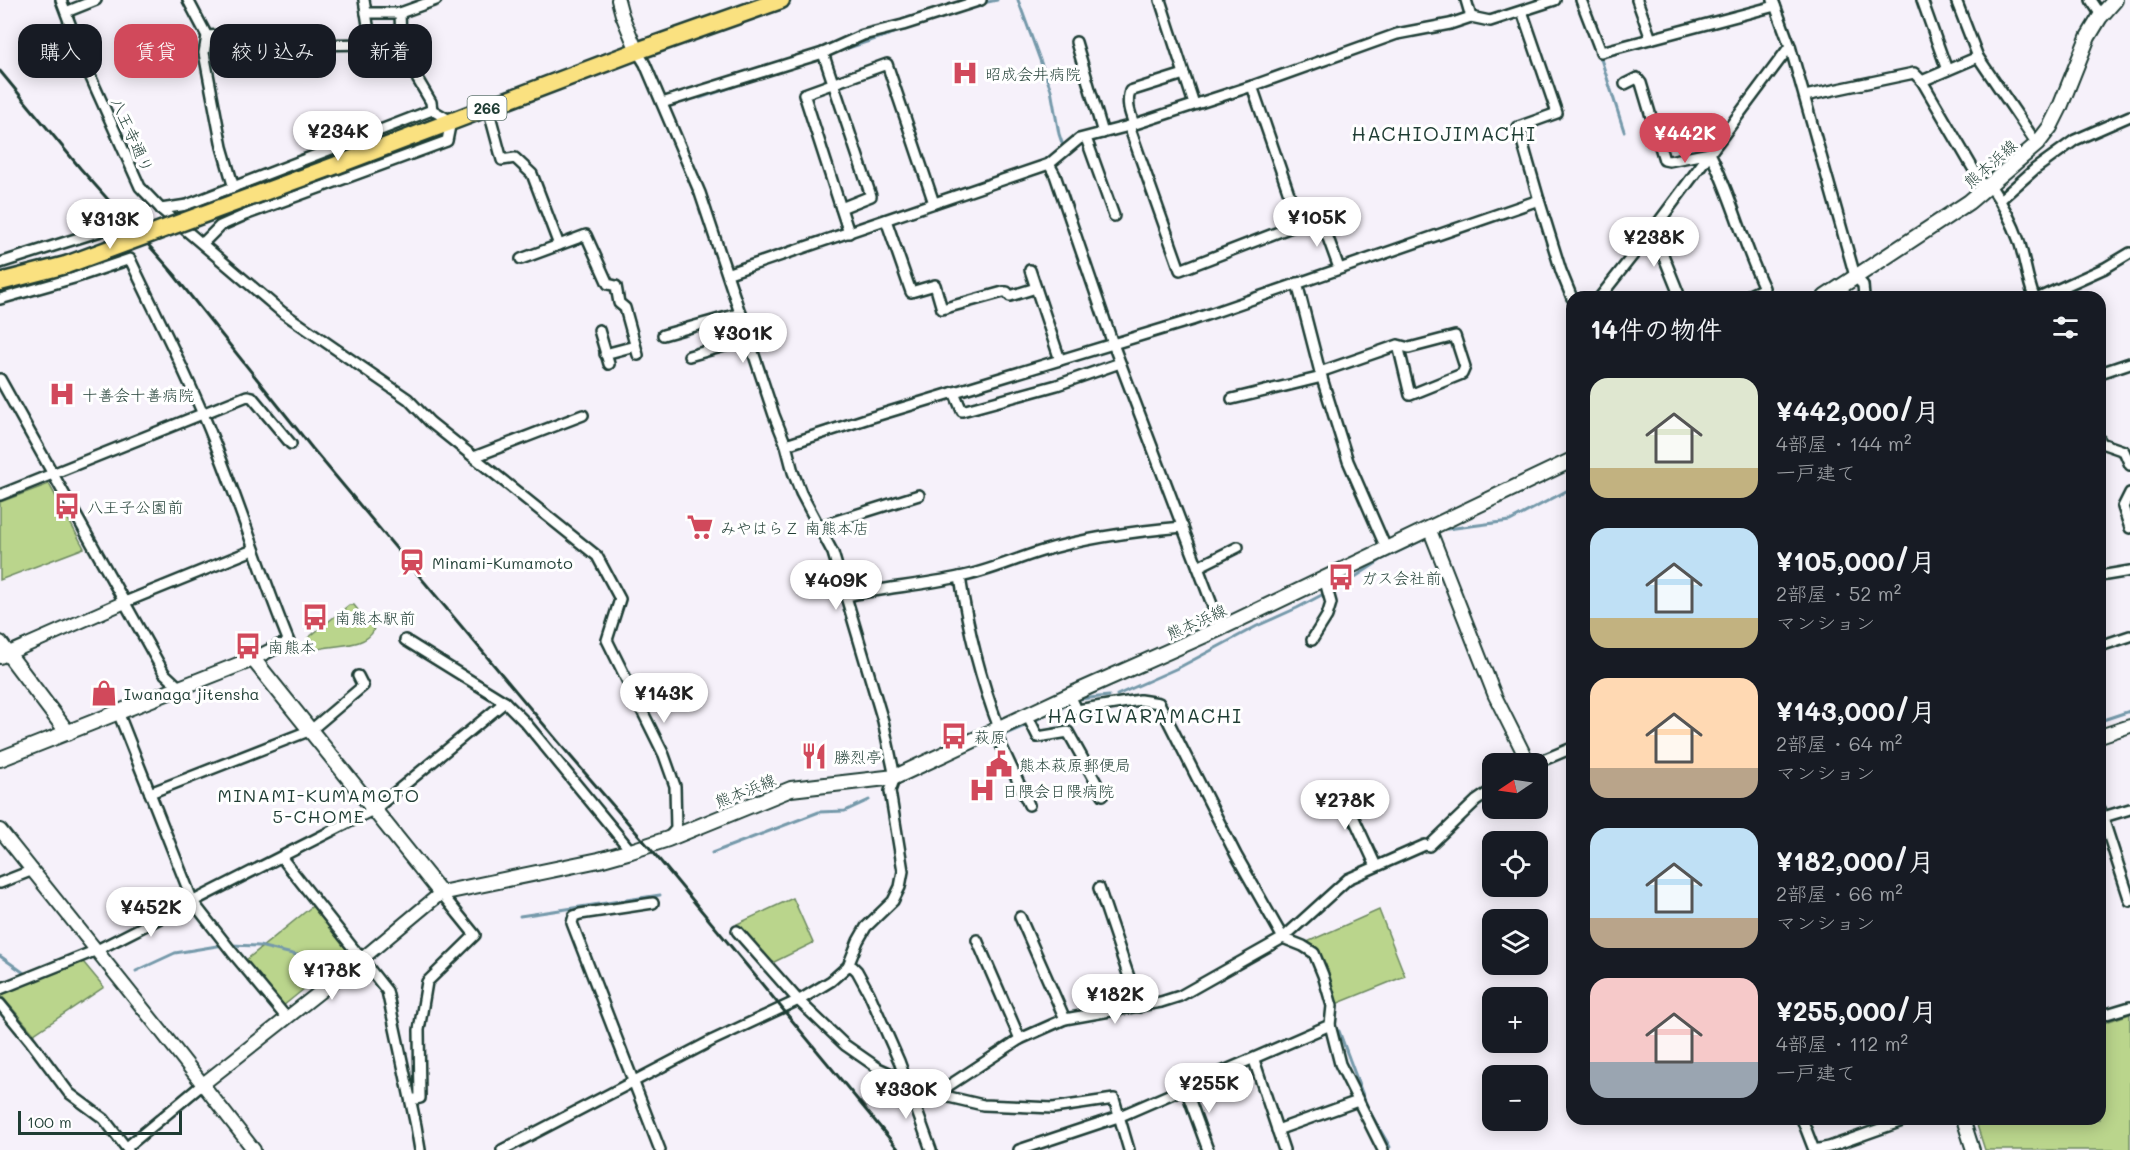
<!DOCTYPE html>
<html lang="ja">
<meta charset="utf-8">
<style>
:root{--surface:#171b24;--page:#20242c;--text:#f1f3f6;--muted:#9ea1a6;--accent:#d1495b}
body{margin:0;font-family:Mali,"Klee One",sans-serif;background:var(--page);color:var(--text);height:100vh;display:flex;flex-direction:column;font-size:22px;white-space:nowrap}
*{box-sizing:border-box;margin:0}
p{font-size:20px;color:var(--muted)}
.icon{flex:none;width:33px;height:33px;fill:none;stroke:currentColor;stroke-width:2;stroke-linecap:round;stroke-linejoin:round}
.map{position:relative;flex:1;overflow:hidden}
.side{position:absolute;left:1566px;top:291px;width:540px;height:834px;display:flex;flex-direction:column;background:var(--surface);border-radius:18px;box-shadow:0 3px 15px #0003}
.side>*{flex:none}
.hud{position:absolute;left:18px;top:24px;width:570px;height:54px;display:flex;gap:12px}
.needle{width:39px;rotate:257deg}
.tools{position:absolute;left:1482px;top:753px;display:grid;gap:12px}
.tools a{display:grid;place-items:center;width:66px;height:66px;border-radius:12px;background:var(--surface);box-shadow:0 3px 15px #0003;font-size:30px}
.scale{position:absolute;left:18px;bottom:15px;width:164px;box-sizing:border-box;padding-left:6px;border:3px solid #1f3d34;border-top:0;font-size:16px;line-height:21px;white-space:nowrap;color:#1f3d34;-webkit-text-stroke:4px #fff;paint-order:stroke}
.price{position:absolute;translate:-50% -51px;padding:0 14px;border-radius:21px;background:#fff;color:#222;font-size:20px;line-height:39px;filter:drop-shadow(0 2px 3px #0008)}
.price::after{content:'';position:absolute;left:50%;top:36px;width:18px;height:14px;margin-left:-9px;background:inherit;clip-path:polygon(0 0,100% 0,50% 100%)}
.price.on{background:var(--accent);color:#fff}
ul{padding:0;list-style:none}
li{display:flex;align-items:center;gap:18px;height:150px;padding:0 24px}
li span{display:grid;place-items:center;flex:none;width:168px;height:120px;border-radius:18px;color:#555}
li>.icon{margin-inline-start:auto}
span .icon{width:72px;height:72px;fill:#fffc;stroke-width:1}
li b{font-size:26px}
h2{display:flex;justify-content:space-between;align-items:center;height:72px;padding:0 24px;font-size:26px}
.tag{padding:0 21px;border-radius:18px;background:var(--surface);box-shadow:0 3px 15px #0003;font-size:21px;line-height:54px}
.tag.on{background:var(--accent);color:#fff}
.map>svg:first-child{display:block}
.green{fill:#bad58c;stroke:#6c8960;stroke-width:1.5}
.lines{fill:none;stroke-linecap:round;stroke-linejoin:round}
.stream{stroke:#7499aa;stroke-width:3}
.minor-casing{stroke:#1f3d34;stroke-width:14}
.tertiary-casing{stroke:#1f3d34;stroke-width:16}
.secondary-casing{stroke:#1f3d34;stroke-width:18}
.trunk-casing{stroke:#1f3d34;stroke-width:21}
.minor{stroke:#fff;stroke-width:9}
.tertiary{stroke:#fff;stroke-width:12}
.secondary{stroke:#fff;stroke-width:14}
.trunk{stroke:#fae180;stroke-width:16}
.rail{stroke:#1f3d34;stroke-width:3}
.trunk-bridge-casing{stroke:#1f3d34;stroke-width:21;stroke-linecap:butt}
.trunk-bridge{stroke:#fae180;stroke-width:16}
.labels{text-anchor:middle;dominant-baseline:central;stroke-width:6;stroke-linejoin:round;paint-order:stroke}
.shield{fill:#fff;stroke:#627771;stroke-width:1.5}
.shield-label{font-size:15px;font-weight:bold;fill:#1f3d34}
.poi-label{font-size:16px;fill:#1f3d34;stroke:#fff;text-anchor:start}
.street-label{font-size:16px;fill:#1f3d34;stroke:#fff}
.neighbourhood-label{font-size:18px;letter-spacing:1.5px;fill:#1f3d34;stroke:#fff}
.quarter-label{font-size:20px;letter-spacing:1.5px;fill:#1f3d34;stroke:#fff}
</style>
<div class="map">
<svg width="2130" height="1150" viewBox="0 0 2130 1150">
<rect width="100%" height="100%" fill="#f6f1fa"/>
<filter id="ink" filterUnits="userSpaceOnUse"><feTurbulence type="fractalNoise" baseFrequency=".0167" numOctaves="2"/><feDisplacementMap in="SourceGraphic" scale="12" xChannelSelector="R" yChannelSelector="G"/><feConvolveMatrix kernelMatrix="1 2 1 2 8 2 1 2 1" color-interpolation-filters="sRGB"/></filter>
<g filter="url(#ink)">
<!-- green -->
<g class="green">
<path d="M49,484L84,548L0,580V502Z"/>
<path d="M349,605H354L374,630C364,650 329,643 312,651L308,638Z"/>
<path d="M793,898L813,943L772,963L737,924Z"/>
<path d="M315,904L352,950L283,1006L246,960Z"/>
<path d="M1379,910L1405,976L1336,1004C1330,981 1329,953 1305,943Z"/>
<path d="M79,957L104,987L34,1034L0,994L41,977Z"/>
<path d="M2130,1014V1150H1985L1975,1119H2100V1024Z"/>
</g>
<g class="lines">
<!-- stream -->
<g class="stream">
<path d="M1018,0L1051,90L1059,134L1063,146"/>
<path d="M983,3L997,0"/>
<path d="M836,52L906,29"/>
<path d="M1600,56L1624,131"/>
<path d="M700,98L773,73"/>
<path d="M1447,529L1510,521L1572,488"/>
<path d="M1117,695L1180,667L1257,626L1297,608L1352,579L1381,560L1421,541"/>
<path d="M1079,699L1109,696"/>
<path d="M1050,713L1062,708"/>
<path d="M1034,721L1042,717"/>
<path d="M2100,721L2130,711"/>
<path d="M1001,736L1027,725"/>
<path d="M979,746L995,739"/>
<path d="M712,853L819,812L845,811L869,800"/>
<path d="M520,916L660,895"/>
<path d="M229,945L259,946L301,956L323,957"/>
<path d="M0,956L24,973"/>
<path d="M136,971L175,953L223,945"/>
<path d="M1339,1031L1368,1109L1390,1147"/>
</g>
<!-- minor casing -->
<g class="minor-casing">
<g id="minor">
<path d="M61,0L87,69L140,187L161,209L282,312L408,399L430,422L597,556L620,599L607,640L664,755L675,786L676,829L669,837"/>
<path d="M188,0L207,36L204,53L222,147L234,188"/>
<path d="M364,0L371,44"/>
<path d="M1160,0L1194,104"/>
<path d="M1581,0L1601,52L1775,6"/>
<path d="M1637,0L1651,39"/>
<path d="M1773,0L1790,46L1855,276L1863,285L1864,297"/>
<path d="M1922,0L1947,70"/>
<path d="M1956,0L1978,57L2037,144"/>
<path d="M2091,0L2101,15"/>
<path d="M1522,11L1557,113L1518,127L1539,200"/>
<path d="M66,12L96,0"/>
<path d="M366,13H400L436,0"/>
<path d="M400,13L401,40"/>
<path d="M1471,17L1490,21L1555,0"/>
<path d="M1076,42L1103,133"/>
<path d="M823,53L871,196L841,208"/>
<path d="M1922,81L1985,189"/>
<path d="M1625,84L1637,78L1641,83L1664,160L1669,161L1710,153C1732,197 1743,244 1764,288L1745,297"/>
<path d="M1252,86L1299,223"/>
<path d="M1805,96L1914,73L1922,81L1978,57"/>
<path d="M662,103L823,53L863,35L903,25L981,0"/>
<path d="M488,108L502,160L515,158L532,174L559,245"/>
<path d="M1134,124C1130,113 1126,103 1130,91L1184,74"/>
<path d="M1129,126L1180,270L1320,216L1339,268"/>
<path d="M1086,138L1114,216"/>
<path d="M1049,164L1055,175L1113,344L1221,628"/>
<path d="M1990,185C2002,203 2012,221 2019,241C2025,260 2027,279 2034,297"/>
<path d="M2000,200L2035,169L2075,140L2130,116"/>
<path d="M161,209L187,205L432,110"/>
<path d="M886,220L911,292L935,285L942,309L1003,292H1007L1010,296L1036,288"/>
<path d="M1653,230L1680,297"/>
<path d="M849,233L804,94L887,64L934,203"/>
<path d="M203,243L220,226L245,215L447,141L451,121L432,110L431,102L418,80L401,40L371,44L308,45L300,41L263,39L249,33L207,36"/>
<path d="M521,259L586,235L608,284L616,286L619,303L625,308L638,355"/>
<path d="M0,263L107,229H115L123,246"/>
<path d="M1030,270L1060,360"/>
<path d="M729,273L1049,164L1079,139L1129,126L1252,86L1397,34L1450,24L1471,17L1466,0"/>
<path d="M1297,283L1320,372L1348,461L1386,548"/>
<path d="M1600,297L1652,231L1790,46"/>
<path d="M2041,297L2105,268L2130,253"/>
<path d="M0,299L74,278L130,259C158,319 190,379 214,441C241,508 262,576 289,642L279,646"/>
<path d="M599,330L609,364"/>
<path d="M663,335L741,313"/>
<path d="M605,354L635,346"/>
<path d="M689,356L749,339"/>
<path d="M1320,372L1398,345L1409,348L1455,336L1465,367L1462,374L1410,395L1398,345"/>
<path d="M2100,373L2130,363"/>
<path d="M0,379L164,673L180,688"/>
<path d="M954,392L962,411L1057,385L1120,363"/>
<path d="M1232,399L1322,377"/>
<path d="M2100,440L2101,443L2124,451L2130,465"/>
<path d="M786,445L869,418L1192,320L1539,200L1561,271L1572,298"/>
<path d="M474,457L583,415"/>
<path d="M2130,493L2123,507L2130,528"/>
<path d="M0,495L247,396L252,397L291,444"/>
<path d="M817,527L919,495"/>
<path d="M1198,567L1238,547"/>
<path d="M2100,576L2130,571"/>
<path d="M960,577C968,630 980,678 999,728"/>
<path d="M846,596C883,588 922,585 959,577C988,572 1015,559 1042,551C1088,537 1136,531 1183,527"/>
<path d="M125,602L253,550"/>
<path d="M405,640L505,702L525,722L631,851"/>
<path d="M1312,640L1327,616L1331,603L1324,578"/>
<path d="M2100,646L2130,636"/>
<path d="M1070,695L1077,710L1140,700L1159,703L1236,855L1283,938L1303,946L1314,953L1323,975L1332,1006L1330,1025"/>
<path d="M118,712L193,902L232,952L286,1017"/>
<path d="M1027,715L1038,737L1068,732L1103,795"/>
<path d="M994,730L1029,805"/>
<path d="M1534,764L1572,748"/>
<path d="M1339,786L1376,866"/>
<path d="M150,793L311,730L363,686L358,676"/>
<path d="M2100,809L2130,901"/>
<path d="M2100,818L2130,809"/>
<path d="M281,857L387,991L416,1126L420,1150"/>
<path d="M0,883L33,870"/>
<path d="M1099,888L1139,1007"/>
<path d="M653,903L580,914L574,916L572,923L660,1150"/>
<path d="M1020,917L1065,1019"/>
<path d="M737,931L798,1000L845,1045L878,1068L936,1094L983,1105L1053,1108L1114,1099L1129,1150"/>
<path d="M977,940L1020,1039"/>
<path d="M848,966L853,967L857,971L869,993L899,1061L931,1150"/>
<path d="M0,989L97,950L375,809L505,702"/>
<path d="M0,1004L31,1042L69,1093L104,1119L128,1150"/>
<path d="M2100,1016L2130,1007"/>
<path d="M1254,1060L1284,1150"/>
<path d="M1185,1087L1208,1150"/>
<path d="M936,1094L1020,1039L1065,1019L1161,1002L1180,996L1283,938L1348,879L1425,845L1429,846L1476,801L1492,790"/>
<path d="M411,1100L420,1098L419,1030L427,982L475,935L441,893"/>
<path d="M1802,1119L1814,1150"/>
<path d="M1277,1130L1358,1101"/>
<path d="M127,1147L203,1084"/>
<path d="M502,1150L713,1040L803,998L831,981L848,966L858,941L866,927L893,901L900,887L903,871L890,791L895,777L883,721L833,553L801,493L793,472L786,445L774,415L700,193L645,64L637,51"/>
<path d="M1019,1150L1118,1117L1330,1025L1340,1064L1383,1150"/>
<path d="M1814,1150L1829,1147L1908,1119"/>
</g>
</g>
<!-- tertiary casing -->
<g class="tertiary-casing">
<g id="tertiary">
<path d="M618,0L622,15L637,51"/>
<path d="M1429,528L1495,696L1529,764"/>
<path d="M0,657L125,602"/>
<path d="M253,659L279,646"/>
<path d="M2100,736L2130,726"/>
<path d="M0,830L161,1031L254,1150"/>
<path d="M203,1084L363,958L441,893"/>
<path d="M1963,1119L1973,1150"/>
</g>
</g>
<!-- secondary casing -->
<g class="secondary-casing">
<g id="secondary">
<path d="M1825,297L1969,202L2037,144L2050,127L2060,107L2088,37L2100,17L2115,0"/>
<path d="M0,643L68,733"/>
<path d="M0,759L253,659L441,893L599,860L631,851L668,839L791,789L895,777L1070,695L1221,628L1572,460"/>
</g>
</g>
<!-- trunk casing -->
<g class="trunk-casing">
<g id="trunk">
<path d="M337,165L637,51L781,0"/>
<path d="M0,282L66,265"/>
</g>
</g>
<!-- minor -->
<use href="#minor" class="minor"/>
<!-- tertiary -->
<use href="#tertiary" class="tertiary"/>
<!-- secondary -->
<use href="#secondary" class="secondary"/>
<!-- trunk -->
<use href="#trunk" class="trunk"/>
<!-- rail -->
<g class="rail">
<path d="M0,71L80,168L176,276"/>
<path d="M170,270L312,448L566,751L648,846L899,1150"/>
</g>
<!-- trunk-bridge casing -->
<g class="trunk-bridge-casing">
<path id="trunk-bridge" d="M66,265L337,165"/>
</g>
<!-- trunk-bridge -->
<use href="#trunk-bridge" class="trunk-bridge"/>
</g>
</g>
<!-- icons -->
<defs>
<g id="hospital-bare" transform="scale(2.07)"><path d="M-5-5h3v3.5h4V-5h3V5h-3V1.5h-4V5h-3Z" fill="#d1495b" stroke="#fff" stroke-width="2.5" paint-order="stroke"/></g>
<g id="bus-bare" transform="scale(2.07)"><path d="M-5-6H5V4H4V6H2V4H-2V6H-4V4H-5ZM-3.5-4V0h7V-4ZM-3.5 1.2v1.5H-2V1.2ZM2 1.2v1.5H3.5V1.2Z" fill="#d1495b" stroke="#fff" stroke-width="2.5" paint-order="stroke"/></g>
<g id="supermarket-bare" transform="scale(2.07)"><path d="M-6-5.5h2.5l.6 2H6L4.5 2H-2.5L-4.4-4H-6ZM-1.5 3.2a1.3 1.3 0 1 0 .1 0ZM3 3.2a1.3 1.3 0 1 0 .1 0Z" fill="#d1495b" stroke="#fff" stroke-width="2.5" paint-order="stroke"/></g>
<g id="station-bare" transform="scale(2.07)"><path d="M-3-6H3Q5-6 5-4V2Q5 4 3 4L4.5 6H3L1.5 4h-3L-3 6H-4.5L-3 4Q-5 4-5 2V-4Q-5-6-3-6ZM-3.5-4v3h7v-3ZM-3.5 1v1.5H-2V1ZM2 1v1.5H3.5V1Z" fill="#d1495b" stroke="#fff" stroke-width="2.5" paint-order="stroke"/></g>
<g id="shop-bare" transform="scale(2.07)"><path d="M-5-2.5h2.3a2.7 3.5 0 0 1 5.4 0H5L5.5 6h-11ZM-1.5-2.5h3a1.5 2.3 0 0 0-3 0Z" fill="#d1495b" stroke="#fff" stroke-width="2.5" paint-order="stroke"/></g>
<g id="restaurant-bare" transform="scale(2.07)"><path d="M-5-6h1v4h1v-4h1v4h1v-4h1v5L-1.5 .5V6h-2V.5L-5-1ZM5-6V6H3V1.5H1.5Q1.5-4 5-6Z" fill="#d1495b" stroke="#fff" stroke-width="2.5" paint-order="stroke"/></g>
<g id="civic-bare" transform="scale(2.07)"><path d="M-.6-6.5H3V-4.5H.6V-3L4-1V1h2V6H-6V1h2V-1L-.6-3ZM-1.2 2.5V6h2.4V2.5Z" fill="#d1495b" stroke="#fff" stroke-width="2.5" paint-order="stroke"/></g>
</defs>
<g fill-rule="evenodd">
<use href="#hospital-bare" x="965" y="73"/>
<use href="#hospital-bare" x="62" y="394"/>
<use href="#bus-bare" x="67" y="506"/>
<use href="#supermarket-bare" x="700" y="527"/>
<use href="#station-bare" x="412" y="562"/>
<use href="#bus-bare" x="1341" y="577"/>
<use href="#bus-bare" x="315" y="617"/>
<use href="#bus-bare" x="248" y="646"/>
<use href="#shop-bare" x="104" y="693"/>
<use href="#bus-bare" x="954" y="736"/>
<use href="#restaurant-bare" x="814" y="756"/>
<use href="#civic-bare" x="999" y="764"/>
<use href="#hospital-bare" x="982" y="790"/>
</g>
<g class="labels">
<!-- shield labels -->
<rect class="shield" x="467.5" y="96" width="39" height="24" rx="4.5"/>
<g class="shield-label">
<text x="487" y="108">266</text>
</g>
<!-- poi labels -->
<g class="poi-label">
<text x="985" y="73">昭成会井病院</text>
<text x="82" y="394">十善会十善病院</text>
<text x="87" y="506">八王子公園前</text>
<text x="720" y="527">みやはらＺ 南熊本店</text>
<text x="432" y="562">Minami-Kumamoto</text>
<text x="1361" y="577">ガス会社前</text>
<text x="335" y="617">南熊本駅前</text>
<text x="268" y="646">南熊本</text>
<text x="124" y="693">Iwanaga jitensha</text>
<text x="974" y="736">萩原</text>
<text x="834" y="756">勝烈亭</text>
<text x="1019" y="764">熊本萩原郵便局</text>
<text x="1002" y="790">日隈会日隈病院</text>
</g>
<!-- street labels -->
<g class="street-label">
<text transform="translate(133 135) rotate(66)">八王寺通り</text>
<text transform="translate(1990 163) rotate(-41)">熊本浜線</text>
<text transform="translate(1196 621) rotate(-24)">熊本浜線</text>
<text transform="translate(745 790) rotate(-22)">熊本浜線</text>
</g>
<!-- neighbourhood labels -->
<g class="neighbourhood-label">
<text x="319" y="795">MINAMI-KUMAMOTO<tspan x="319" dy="21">5-CHOME</tspan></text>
</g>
<!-- quarter labels -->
<g class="quarter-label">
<text x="1444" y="133">HACHIOJIMACHI</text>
<text x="1145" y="715">HAGIWARAMACHI</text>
</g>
</g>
</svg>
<div class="tools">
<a><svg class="needle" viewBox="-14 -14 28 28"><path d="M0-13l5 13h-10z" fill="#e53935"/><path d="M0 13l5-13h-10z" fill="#9ea1a6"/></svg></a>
<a><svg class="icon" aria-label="locate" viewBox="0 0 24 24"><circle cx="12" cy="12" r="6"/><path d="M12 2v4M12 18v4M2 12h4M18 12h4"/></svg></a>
<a><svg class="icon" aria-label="layers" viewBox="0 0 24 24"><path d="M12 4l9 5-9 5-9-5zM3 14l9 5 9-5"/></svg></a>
<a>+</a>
<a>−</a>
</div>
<div class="scale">100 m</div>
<b class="price" style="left:338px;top:162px">¥234K</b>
<b class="price on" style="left:1685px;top:164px">¥442K</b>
<b class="price" style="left:1317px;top:248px">¥105K</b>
<b class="price" style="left:110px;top:250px">¥313K</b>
<b class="price" style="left:1654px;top:268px">¥238K</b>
<b class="price" style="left:743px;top:364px">¥301K</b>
<b class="price" style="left:836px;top:611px">¥409K</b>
<b class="price" style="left:664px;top:724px">¥143K</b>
<b class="price" style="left:1345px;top:831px">¥278K</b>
<b class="price" style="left:151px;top:938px">¥452K</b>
<b class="price" style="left:332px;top:1001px">¥178K</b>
<b class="price" style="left:1115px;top:1025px">¥182K</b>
<b class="price" style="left:1209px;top:1114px">¥255K</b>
<b class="price" style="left:906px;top:1120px">¥330K</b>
<div class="hud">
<a class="tag">購入</a>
<a class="tag on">賃貸</a>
<a class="tag">絞り込み</a>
<a class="tag">新着</a>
</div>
<section class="side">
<h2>14件の物件<svg class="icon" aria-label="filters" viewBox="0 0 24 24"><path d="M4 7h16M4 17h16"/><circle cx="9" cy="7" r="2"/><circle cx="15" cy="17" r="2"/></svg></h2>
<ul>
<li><span style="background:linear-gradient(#dfe7d0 75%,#c2b280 0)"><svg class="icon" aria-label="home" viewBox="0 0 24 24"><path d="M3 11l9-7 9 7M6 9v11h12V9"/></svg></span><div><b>¥442,000/月</b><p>4部屋 · 144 m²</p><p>一戸建て</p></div></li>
<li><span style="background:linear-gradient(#bfe0f5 75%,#c2b280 0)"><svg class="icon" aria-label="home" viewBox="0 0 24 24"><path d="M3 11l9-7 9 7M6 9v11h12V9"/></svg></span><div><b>¥105,000/月</b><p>2部屋 · 52 m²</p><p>マンション</p></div></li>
<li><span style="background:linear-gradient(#ffd9b3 75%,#b9a48a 0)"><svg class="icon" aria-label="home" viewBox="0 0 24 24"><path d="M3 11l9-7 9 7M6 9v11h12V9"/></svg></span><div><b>¥143,000/月</b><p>2部屋 · 64 m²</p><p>マンション</p></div></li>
<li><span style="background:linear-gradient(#bfe0f5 75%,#b9a48a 0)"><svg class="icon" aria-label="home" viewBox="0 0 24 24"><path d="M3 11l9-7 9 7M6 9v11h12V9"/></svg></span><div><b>¥182,000/月</b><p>2部屋 · 66 m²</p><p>マンション</p></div></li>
<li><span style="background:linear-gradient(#f6c9c9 70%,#9aa5b1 0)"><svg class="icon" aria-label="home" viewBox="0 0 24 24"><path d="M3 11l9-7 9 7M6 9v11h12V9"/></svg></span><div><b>¥255,000/月</b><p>4部屋 · 112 m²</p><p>一戸建て</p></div></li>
</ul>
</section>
</div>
